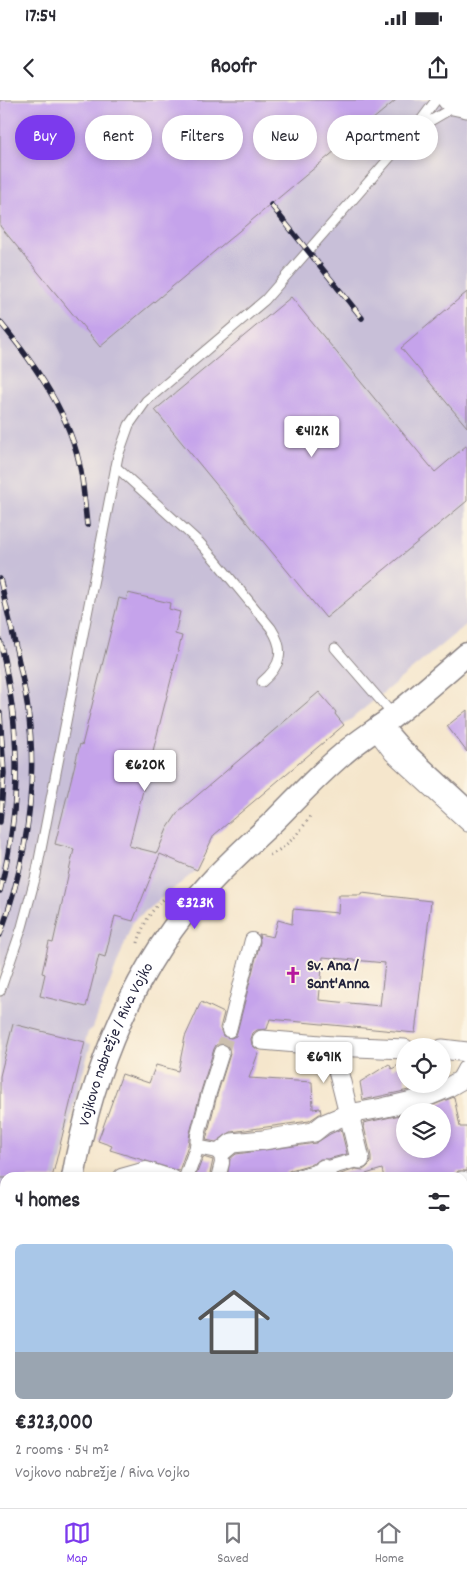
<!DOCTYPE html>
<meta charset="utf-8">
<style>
:root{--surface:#fff;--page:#f2f2f3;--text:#2b2b33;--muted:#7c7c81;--line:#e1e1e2;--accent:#7c3aed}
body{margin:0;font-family:Dekko,sans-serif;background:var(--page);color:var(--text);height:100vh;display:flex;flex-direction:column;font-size:19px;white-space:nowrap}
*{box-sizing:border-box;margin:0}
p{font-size:16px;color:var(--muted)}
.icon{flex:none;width:28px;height:28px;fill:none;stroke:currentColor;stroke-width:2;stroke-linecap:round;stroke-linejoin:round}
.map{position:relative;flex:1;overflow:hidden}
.sheet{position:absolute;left:0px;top:1072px;width:468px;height:336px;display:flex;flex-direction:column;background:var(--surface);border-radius:15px 15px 0 0;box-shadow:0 2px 8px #0003}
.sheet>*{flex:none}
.guide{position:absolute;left:15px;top:15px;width:438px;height:45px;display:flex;gap:10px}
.buttons{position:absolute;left:396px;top:938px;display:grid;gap:10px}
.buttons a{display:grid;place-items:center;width:55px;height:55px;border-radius:50%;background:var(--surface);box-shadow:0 2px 8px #0003;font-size:25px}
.price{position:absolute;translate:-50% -42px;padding:0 11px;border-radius:5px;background:#fff;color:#222;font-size:16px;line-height:32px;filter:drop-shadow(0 1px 2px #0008)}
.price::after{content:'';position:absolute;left:50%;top:30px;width:15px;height:11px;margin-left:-8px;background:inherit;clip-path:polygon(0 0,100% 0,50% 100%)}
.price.selected{background:var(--accent);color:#fff}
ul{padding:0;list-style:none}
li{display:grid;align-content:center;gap:10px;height:265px;padding:0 15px}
li span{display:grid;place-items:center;height:155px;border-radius:8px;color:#555}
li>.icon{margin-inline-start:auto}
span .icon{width:90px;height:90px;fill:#fffc;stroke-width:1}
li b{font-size:21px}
h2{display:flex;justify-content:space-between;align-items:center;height:60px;padding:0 15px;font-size:21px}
.chip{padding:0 18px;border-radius:22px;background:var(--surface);box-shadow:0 2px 8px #0003;font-size:18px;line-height:45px}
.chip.selected{background:var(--accent);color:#fff}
.status{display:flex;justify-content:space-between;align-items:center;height:35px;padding:0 25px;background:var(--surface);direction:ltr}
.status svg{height:14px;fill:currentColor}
header{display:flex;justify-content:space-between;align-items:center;height:65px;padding:0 15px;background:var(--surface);font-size:22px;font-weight:700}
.dock{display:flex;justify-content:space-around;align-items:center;height:70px;border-top:1px solid var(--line);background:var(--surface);font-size:14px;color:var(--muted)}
.dock a{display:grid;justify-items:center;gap:2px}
.dock .selected{color:var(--accent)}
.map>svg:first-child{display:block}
.industrial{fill:#c8bfd8}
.green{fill:#b9d074;stroke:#6e7958}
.building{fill:#c5a3eb;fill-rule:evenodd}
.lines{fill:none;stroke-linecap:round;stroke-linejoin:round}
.pedestrian-tunnel{stroke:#cbbfaf;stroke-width:14;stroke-dasharray:14 7;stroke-linecap:butt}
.service-casing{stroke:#8c8484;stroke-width:11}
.pedestrian-casing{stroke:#8c8484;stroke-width:16}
.minor-casing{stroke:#8c8484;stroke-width:21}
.tertiary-casing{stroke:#8c8484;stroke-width:25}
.path{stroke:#8c8484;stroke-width:3;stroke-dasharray:1 4;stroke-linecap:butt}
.service{stroke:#fff;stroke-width:9}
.pedestrian{stroke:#fff;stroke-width:14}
.minor{stroke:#fff;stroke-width:19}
.tertiary{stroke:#fff;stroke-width:22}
.rail-casing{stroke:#22223b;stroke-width:5.5}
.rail{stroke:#fcf5e5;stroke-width:4;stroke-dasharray:11;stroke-linecap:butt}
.labels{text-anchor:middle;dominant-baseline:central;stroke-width:4;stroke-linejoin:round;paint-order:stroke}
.poi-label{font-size:16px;font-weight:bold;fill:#22223b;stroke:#fcf5e5;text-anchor:start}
.street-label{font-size:16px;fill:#22223b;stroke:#fcf5e5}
</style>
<div class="status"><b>17:54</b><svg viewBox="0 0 49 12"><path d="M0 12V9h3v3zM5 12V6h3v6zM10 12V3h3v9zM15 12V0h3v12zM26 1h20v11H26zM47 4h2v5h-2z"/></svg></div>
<header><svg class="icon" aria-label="back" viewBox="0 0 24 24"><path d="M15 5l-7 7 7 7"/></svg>Roofr<svg class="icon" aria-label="share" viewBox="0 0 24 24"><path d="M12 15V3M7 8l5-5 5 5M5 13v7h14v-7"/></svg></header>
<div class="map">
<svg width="467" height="1408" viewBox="0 0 467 1408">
<rect width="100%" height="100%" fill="#fcf5e5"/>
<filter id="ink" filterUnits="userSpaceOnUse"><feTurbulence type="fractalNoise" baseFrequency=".02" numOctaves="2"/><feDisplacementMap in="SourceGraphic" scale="10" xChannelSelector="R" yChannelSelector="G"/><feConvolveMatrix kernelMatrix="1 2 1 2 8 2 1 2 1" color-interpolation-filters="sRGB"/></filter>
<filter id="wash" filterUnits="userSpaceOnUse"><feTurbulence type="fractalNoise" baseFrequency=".0096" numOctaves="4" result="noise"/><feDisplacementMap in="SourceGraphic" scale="20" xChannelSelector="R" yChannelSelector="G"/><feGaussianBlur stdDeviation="1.12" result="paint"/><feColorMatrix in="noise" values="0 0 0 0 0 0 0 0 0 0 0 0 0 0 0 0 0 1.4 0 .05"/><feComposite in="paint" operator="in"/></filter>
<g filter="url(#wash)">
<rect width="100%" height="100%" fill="#f5e6cc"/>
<!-- industrial -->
<path class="industrial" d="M0,0H467V524L344,625L206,742L209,746L197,770L133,821L93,928L88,932L85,942L91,944L76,996L57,1077L5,1078V1362L0,1385Z"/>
<!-- green -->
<path class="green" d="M5,1299V1362L0,1385V1320Z"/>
<g id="blocks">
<!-- building -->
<g class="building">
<path d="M0,0H396L100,247L0,126Z"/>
<path d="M467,192V327L401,248Z"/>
<path d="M291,197L435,372L467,345V401L326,518L155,310Z"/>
<path d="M128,493L170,503L169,509L180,512L175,534L182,536L129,746L157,753L167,729L179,711L319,592L336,612L335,614L344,625L214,735L197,770L160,754L133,821L115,816L105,857L99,855L86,907L40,896L45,874L42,873L49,842L53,843L74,749L55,744L80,644L82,645L119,498L126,500Z"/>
<path d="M467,610V652L447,626Z"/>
<path d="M362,793L431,801L415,933L270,919L267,929L257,930L253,933L251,939L252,945L259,951L249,978L312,982L313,1009L320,1008L321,1013L309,1021L231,1032L216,1042L206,1040L217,995L230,954L228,946L221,943L216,945L214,949L201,991L190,1033L188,1045L179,1071L110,1050L112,1046L98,1041L122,974L149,983L156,965L178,971L185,937L201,902L224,913L220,928L223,936L231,938L236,936L260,842L259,834L273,837L278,820L292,824L293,809L338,813L339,795H361ZM323,857L385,863L380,906L319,900Z"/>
<path d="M13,924L85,942L52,1078H0V976Z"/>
<path d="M405,961V984H428L418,988L363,1000L360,982L389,964L392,969Z"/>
<path d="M454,997L460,1027H467V1071H458L452,1078H384L382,1069L353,1078H338V1075L356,1069L363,1070L367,1067L371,1063V1056L363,1023L405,1014V1049H442V1011H418Z"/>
<path d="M341,1029L347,1054L328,1059H320L315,1063L291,1070L287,1072L285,1078H227L230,1059L236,1054L316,1043L330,1034Z"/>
<path d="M203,1057L213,1060L209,1078H195Z"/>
</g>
</g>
</g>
<g filter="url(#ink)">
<use href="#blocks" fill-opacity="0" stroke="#8c8484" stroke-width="1"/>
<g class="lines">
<!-- pedestrian-tunnel -->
<path class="pedestrian-tunnel" d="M222,952L229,930"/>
<!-- service casing -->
<g class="service-casing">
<g id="service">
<path d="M436,0L413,31L449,10L457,8"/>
<path d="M116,367L199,442L216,461L271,528C285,550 282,565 262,582"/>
<path d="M335,548L394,616"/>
<path d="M372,632L390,656L467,727"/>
<path d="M0,891L22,827L36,775L118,356L129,325L146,301L265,200L413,31"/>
</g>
</g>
<!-- pedestrian casing -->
<g class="pedestrian-casing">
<g id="pedestrian">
<path d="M229,930L252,840"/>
<path d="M197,1047L221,1052L222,1063L218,1078"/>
<path d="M121,1076L146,1069L174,1078"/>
<path d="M186,1078L197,1047L198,1035L209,993L222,952"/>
<path d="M294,1078L360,1059"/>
<path d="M133,1408V1404"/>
<path d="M151,1408L153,1404"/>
</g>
</g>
<!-- minor casing -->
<g class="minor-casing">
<g id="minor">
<path d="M447,0L453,5L467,8"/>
<path d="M262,940L332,946L405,949"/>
<path d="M332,946L360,1059"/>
<path d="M442,949L467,952"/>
<path d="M221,1052L232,1043L263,1040L314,1032L324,1024L348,1014L382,1008L421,999L447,988L461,980L467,969"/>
<path d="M324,1069L327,1078"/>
<path d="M462,1081L467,1082"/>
<path d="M462,1211L467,1197"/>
<path d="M293,1404L301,1408"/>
<path d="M401,1408L402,1404"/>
</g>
</g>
<!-- tertiary casing -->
<g class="tertiary-casing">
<g id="tertiary">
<path d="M380,626L400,649L467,711"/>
<path id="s1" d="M73,1078C92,970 135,864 210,783C230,761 253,741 275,720C297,698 319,674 343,654C359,640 378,629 395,615C419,596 443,575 467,554"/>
<path d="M9,1408L10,1404"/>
</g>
</g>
<!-- path -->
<g class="path">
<path d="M270,755C287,747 302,731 311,714"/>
<path d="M138,843C144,819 156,802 177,789"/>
</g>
<!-- service -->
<use href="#service" class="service"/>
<!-- pedestrian -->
<use href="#pedestrian" class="pedestrian"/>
<!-- minor -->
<use href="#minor" class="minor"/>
<!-- tertiary -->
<use href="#tertiary" class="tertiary"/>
<!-- rail casing -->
<g class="rail-casing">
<g id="rail">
<path d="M271,105L362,218"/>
<path d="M0,222C36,266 71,315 81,372C84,390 85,408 87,425"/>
<path d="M0,479C9,520 20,561 27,603C39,682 27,760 0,835"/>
<path d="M0,541C21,631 22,702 0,791"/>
<path d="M0,613L4,673L0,722"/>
</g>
</g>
<!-- rail -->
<use href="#rail" class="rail"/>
</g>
</g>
<!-- icons -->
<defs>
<g id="church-bare" transform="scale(1.35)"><path d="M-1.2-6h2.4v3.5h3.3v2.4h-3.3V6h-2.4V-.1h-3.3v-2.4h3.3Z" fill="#b5179e" stroke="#fcf5e5" stroke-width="2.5" paint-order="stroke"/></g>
</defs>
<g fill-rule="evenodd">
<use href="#church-bare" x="293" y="875"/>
</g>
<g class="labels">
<!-- poi labels -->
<g class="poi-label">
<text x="307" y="866">Sv. Ana /<tspan x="307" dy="18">Sant'Anna</tspan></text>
</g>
<!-- street labels -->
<g class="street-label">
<text stroke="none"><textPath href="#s1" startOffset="141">Vojkovo nabrežje / Riva Vojko</textPath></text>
</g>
</g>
</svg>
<div class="buttons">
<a><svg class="icon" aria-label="locate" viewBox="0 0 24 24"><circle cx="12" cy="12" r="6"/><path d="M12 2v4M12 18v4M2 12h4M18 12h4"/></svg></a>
<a><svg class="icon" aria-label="layers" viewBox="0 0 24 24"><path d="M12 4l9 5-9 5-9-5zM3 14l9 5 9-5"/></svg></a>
</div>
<b class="price" style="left:312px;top:358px">€412K</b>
<b class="price" style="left:145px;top:692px">€620K</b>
<b class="price selected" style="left:195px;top:830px">€323K</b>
<b class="price" style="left:324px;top:984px">€691K</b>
<div class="guide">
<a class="chip selected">Buy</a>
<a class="chip">Rent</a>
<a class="chip">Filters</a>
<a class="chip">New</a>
<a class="chip">Apartment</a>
</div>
<section class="sheet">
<h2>4 homes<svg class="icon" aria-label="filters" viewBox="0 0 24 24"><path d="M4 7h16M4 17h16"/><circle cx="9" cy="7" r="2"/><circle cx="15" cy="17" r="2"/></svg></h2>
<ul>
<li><span style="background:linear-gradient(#a9c7e8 70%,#9aa5b1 0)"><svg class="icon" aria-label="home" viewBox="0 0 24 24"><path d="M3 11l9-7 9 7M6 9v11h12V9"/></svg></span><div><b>€323,000</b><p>2 rooms · 54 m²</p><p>Vojkovo nabrežje / Riva Vojko</p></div></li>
</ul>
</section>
</div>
<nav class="dock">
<a class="selected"><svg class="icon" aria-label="map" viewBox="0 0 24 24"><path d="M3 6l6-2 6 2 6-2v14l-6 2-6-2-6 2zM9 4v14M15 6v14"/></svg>Map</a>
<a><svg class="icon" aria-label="saved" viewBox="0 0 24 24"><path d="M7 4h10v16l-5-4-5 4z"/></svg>Saved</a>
<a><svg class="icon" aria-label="home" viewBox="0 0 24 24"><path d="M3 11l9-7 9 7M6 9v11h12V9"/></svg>Home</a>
</nav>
